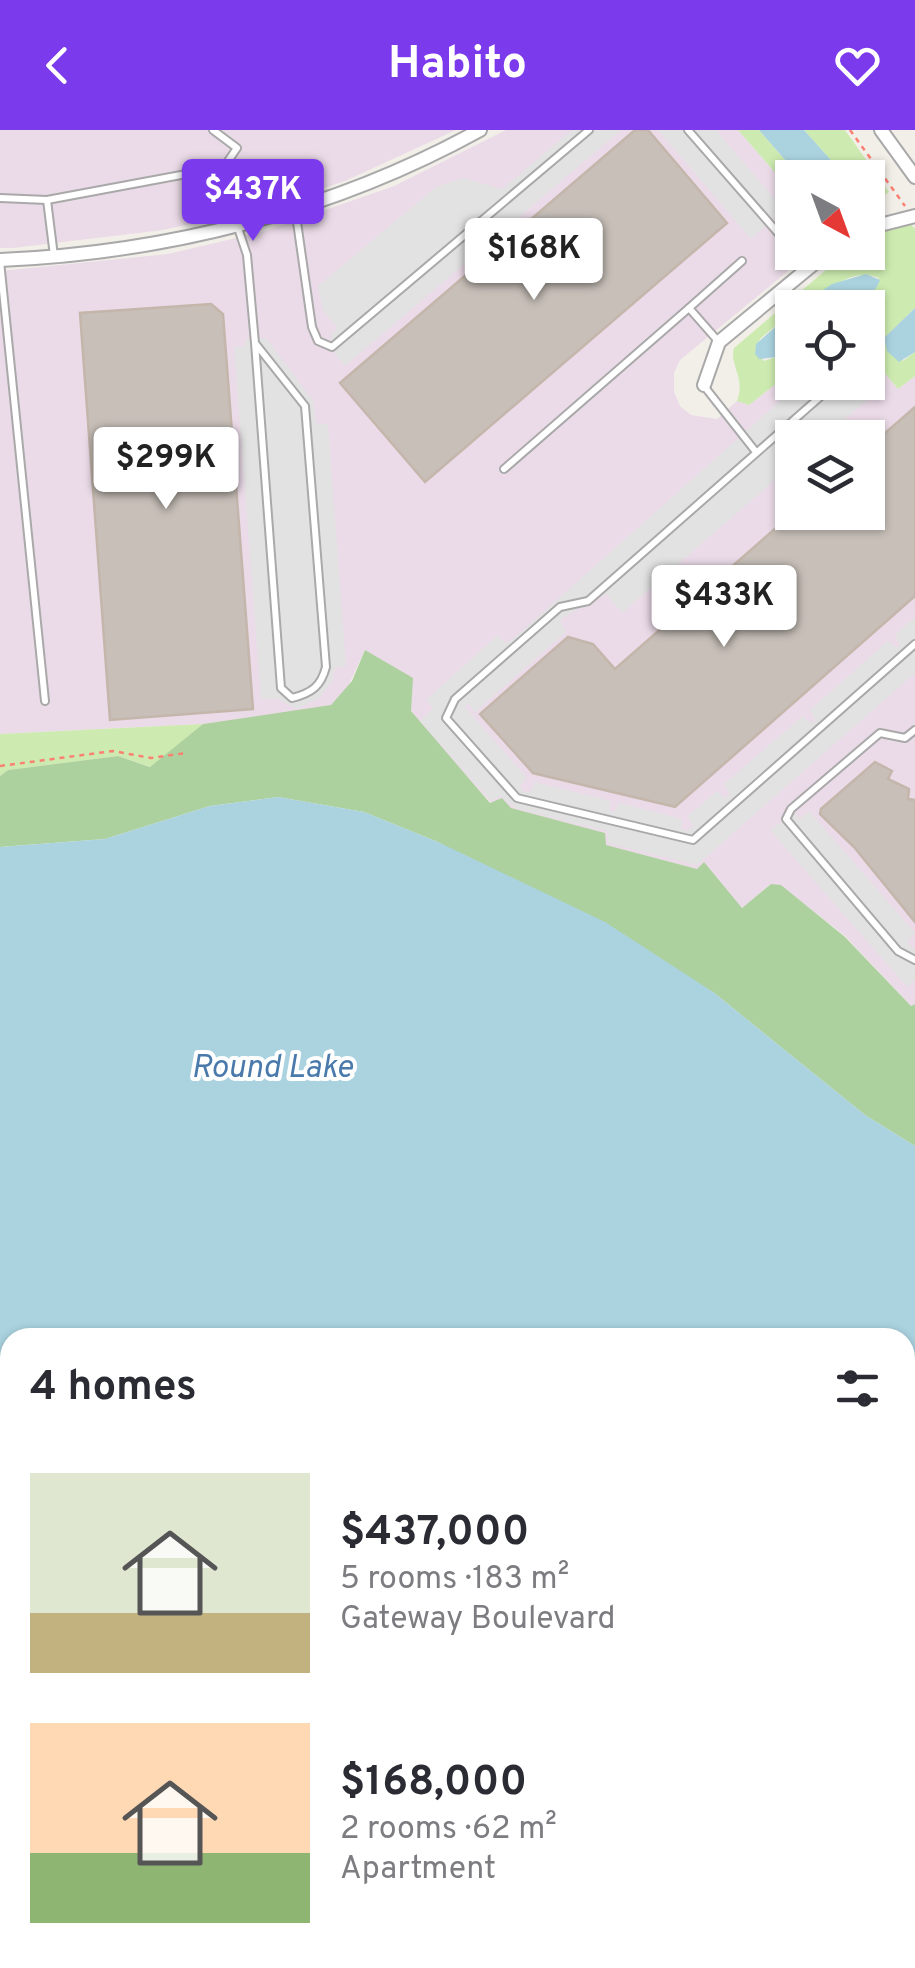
<!DOCTYPE html>
<meta charset="utf-8">
<style>
:root{--surface:#fff;--page:#f2f2f3;--text:#2b2b33;--muted:#7c7c81;--accent:#7c3aed}
body{margin:0;font-family:Overpass,sans-serif;background:var(--page);color:var(--text);height:100vh;display:flex;flex-direction:column;font-size:38px;white-space:nowrap}
*{box-sizing:border-box;margin:0}
p{font-size:32px;color:var(--muted)}
.icon{flex:none;width:55px;height:55px;fill:none;stroke:currentColor;stroke-width:2;stroke-linecap:round;stroke-linejoin:round}
.map{position:relative;flex:1;overflow:hidden}
.panel{position:absolute;left:0px;top:1198px;width:915px;height:642px;display:flex;flex-direction:column;background:var(--surface);border-radius:30px 30px 0 0;box-shadow:0 2px 8px #0004}
.panel>*{flex:none}
.needle{width:65px;rotate:139deg}
.fabs{position:absolute;left:775px;top:30px;display:grid;gap:20px}
.fabs a{display:grid;place-items:center;width:110px;height:110px;border-radius:0px;background:var(--surface);box-shadow:0 2px 8px #0004;font-size:50px}
.price{position:absolute;translate:-50% -85px;padding:0 22px;border-radius:10px;background:#fff;color:#222;font-size:32px;line-height:65px;filter:drop-shadow(0 2px 5px #0008)}
.price::after{content:'';position:absolute;left:50%;top:60px;width:30px;height:22px;margin-left:-15px;background:inherit;clip-path:polygon(0 0,100% 0,50% 100%)}
.price.active{background:var(--accent);color:#fff}
ul{padding:0;list-style:none}
li{display:flex;align-items:center;gap:30px;height:250px;padding:0 30px}
li span{display:grid;place-items:center;flex:none;width:280px;height:200px;border-radius:0px;color:#555}
li>.icon{margin-inline-start:auto}
span .icon{width:120px;height:120px;fill:#fffc;stroke-width:1}
li b{font-size:42px}
h2{display:flex;justify-content:space-between;align-items:center;height:120px;padding:0 30px;font-size:42px}
header{display:flex;justify-content:space-between;align-items:center;height:130px;padding:0 30px;background:var(--accent);color:#fff;font-size:45px;font-weight:700}
.map>svg:first-child{display:block}
.industrial{fill:#ebdbe8;fill-rule:evenodd}
.grass{fill:#cdebb0}
.forest{fill:#add19e}
.parking{fill:#e2e2e2}
.water{fill:#aad3df;fill-rule:evenodd}
.building{fill:#c7bfb8;stroke:#c4b6ab;stroke-width:2.5}
.lines{fill:none;stroke-linecap:round;stroke-linejoin:round}
.lane-casing{stroke:#a9a9a9;stroke-width:10}
.street-casing{stroke:#a9a9a9;stroke-width:16}
.path{stroke:#fa8072;stroke-width:2.5;stroke-dasharray:5 5;stroke-linecap:butt}
.lane{stroke:#fff;stroke-width:6}
.street{stroke:#fff;stroke-width:12}
.labels{text-anchor:middle;dominant-baseline:central;stroke-width:8;stroke-linejoin:round;paint-order:stroke}
.water-label{font-size:32px;font-style:italic;fill:#4a7aab;stroke:#fff}
</style>
<header><svg class="icon" aria-label="back" viewBox="0 0 24 24"><path d="M15 5l-7 7 7 7"/></svg>Habito<svg class="icon" aria-label="heart" viewBox="0 0 24 24"><path d="M12 20l-8-8c-3-5 5-10 8-4 3-6 11-1 8 4z"/></svg></header>
<div class="map">
<svg width="915" height="1838" viewBox="0 0 915 1838">
<rect width="100%" height="100%" fill="#f2efe9"/>
<!-- industrial -->
<g class="industrial">
<path d="M0,0H456L345,51L273,75L163,100L13,118H0Z"/>
<path d="M506,0H738L792,62V122L810,123L680,230L674,243V262L680,276L691,285L717,289L737,271L749,275L792,241V252H868V223L898,259L915,246V874L911,876L845,806L781,756L771,754L742,778L697,739L605,715V703L491,673L417,590L411,581L409,567L365,520L346,561L331,575L319,580L203,594L0,604V141L168,124L265,101L394,56ZM792,308H868V382H792Z"/>
</g>
<!-- grass -->
<g class="grass">
<path d="M738,0H759L800,47L792,48V62Z"/>
<path d="M804,0H845L889,62L868,78V48L846,47Z"/>
<path d="M902,84L915,99V178L884,208L903,231L915,222V246L898,259L868,223V178L843,177L864,172L879,148C846,134 821,172 792,178V182L760,209L755,220L764,231L776,227L792,205V241L749,275L737,271C746,247 729,236 734,218L846,123L868,122V106Z"/>
<path d="M203,594L151,637L118,626L8,640L0,646V604Z"/>
</g>
<!-- forest -->
<path class="forest" d="M365,520L413,548L411,581L490,673L502,668L511,678L605,703L606,715L697,739L704,732L742,778L771,754L781,755L845,807L911,876L915,874V1016L865,985L713,862L438,712L364,682L278,667L210,676L105,709L0,717V646L8,640L118,626L150,637L203,594L331,575L352,551Z"/>
<!-- parking -->
<g class="parking">
<path d="M572,0H621L345,236L335,224L330,205L338,198L323,181L318,156L436,57L463,48L502,59Z"/>
<path d="M658,0H716L784,80L751,109Z"/>
<path d="M266,208L313,271L316,293L328,294L346,536L335,538L333,550L319,568L296,579L278,569H261L234,217L245,216L246,209Z"/>
<path d="M800,253H858L871,267L824,307L792,308V335L622,483L606,464L567,485L560,491L566,502L475,582L468,573L465,577L527,648L520,656L524,663L532,660L534,652L611,671L609,679L613,683L620,673L682,689L681,699L688,701L693,696L688,686L717,661L724,668L730,665L724,654L803,586L810,593L816,591L810,580L888,511L895,517L900,516L895,504L915,487V543L697,735L608,713L607,701L515,678L501,666L491,671L420,591L433,579L427,569L498,505L505,513L511,511Z"/>
<path d="M809,681L915,803L907,812L915,820V850L907,857L770,700L795,683L800,689Z"/>
</g>
<!-- water -->
<g class="water">
<path d="M759,0H804L846,47H800Z"/>
<path d="M866,144L880,150C867,184 829,178 798,177L832,154Z"/>
<path d="M915,178V222L899,232L887,221L884,208Z"/>
<path d="M792,182V205L776,227L759,229L755,224L756,214Z"/>
<path d="M278,667L364,682L438,712L605,792L713,862L865,985L915,1016V1838H0V717L105,709L210,676ZM10,1208H905V1830H10Z"/>
</g>
<!-- building -->
<g class="building">
<path d="M635,0H648L727,93L425,352L340,253Z"/>
<path d="M211,174L223,184L253,579L110,590L80,183Z"/>
<path d="M915,277V466L675,677L533,643L480,584L568,507L593,514L615,539L794,382H868V318Z"/>
<path d="M875,632L892,641L888,649L909,659L908,669L915,670V792L854,717L820,684L821,679Z"/>
</g>
<g class="lines">
<!-- lane casing -->
<g class="lane-casing">
<g id="lane">
<path d="M688,0L792,119"/>
<path d="M0,68L47,70L224,37L237,18L213,0"/>
<path d="M47,70L54,126"/>
<path d="M295,78L312,197L318,211L332,217L589,0"/>
<path d="M238,98L247,125L255,213L281,558L292,568C312,563 321,556 326,537L305,276L255,213"/>
<path d="M796,122L809,137"/>
<path d="M0,131L45,571"/>
<path d="M689,178L742,131"/>
<path d="M837,252L588,471L560,477L455,569L446,588L517,668L693,710L915,514"/>
<path d="M704,256L756,322"/>
<path d="M504,339L689,178L718,211"/>
<path d="M915,600L905,608L880,603L791,679L786,689L898,821L915,830"/>
</g>
</g>
<!-- street casing -->
<g class="street-casing">
<g id="street">
<path d="M881,0L915,47"/>
<path d="M868,98L915,86"/>
<path d="M0,130C167,123 333,81 480,0"/>
<path d="M704,255L719,212L828,122"/>
</g>
</g>
<!-- path -->
<g class="path">
<path d="M850,0L905,76"/>
<path d="M0,636L113,621L151,628L186,623"/>
</g>
<!-- lane -->
<use href="#lane" class="lane"/>
<!-- street -->
<use href="#street" class="street"/>
</g>
<g class="labels">
<!-- water labels -->
<g class="water-label">
<text x="272" y="939">Round Lake</text>
</g>
</g>
</svg>
<div class="fabs">
<a><svg class="needle" viewBox="-14 -14 28 28"><path d="M0-13l5 13h-10z" fill="#e53935"/><path d="M0 13l5-13h-10z" fill="#7c7c81"/></svg></a>
<a><svg class="icon" aria-label="locate" viewBox="0 0 24 24"><circle cx="12" cy="12" r="6"/><path d="M12 2v4M12 18v4M2 12h4M18 12h4"/></svg></a>
<a><svg class="icon" aria-label="layers" viewBox="0 0 24 24"><path d="M12 4l9 5-9 5-9-5zM3 14l9 5 9-5"/></svg></a>
</div>
<b class="price active" style="left:253px;top:114px">$437K</b>
<b class="price" style="left:534px;top:173px">$168K</b>
<b class="price" style="left:166px;top:382px">$299K</b>
<b class="price" style="left:724px;top:520px">$433K</b>
<section class="panel">
<h2>4 homes<svg class="icon" aria-label="filters" viewBox="0 0 24 24"><path d="M4 7h16M4 17h16"/><circle cx="9" cy="7" r="2"/><circle cx="15" cy="17" r="2"/></svg></h2>
<ul>
<li><span style="background:linear-gradient(#dfe7d0 70%,#c2b280 0)"><svg class="icon" aria-label="home" viewBox="0 0 24 24"><path d="M3 11l9-7 9 7M6 9v11h12V9"/></svg></span><div><b>$437,000</b><p>5 rooms · 183 m²</p><p>Gateway Boulevard</p></div></li>
<li><span style="background:linear-gradient(#ffd9b3 65%,#8fb573 0)"><svg class="icon" aria-label="home" viewBox="0 0 24 24"><path d="M3 11l9-7 9 7M6 9v11h12V9"/></svg></span><div><b>$168,000</b><p>2 rooms · 62 m²</p><p>Apartment</p></div></li>
</ul>
</section>
</div>
